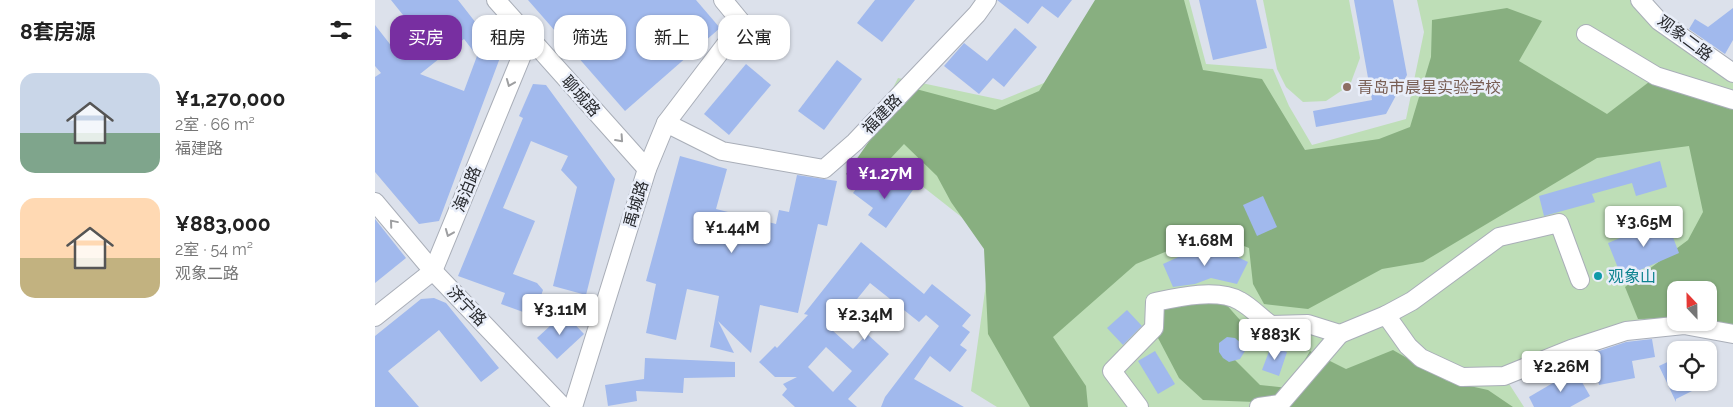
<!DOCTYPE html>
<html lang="zh">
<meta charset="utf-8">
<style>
:root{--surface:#fff;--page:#f6f6f6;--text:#222;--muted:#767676;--accent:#782fa1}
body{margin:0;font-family:Raleway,"Noto Sans SC",sans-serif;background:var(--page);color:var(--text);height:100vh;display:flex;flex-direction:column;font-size:19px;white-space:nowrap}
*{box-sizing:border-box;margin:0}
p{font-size:16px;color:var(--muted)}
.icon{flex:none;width:28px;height:28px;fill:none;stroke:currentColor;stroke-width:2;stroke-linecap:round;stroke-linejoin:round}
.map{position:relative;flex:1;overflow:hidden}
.side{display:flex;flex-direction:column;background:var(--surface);width:375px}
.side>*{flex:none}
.banner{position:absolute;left:15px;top:15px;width:475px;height:45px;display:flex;gap:10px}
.needle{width:32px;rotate:338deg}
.tools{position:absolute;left:1292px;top:281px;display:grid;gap:10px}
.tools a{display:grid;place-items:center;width:50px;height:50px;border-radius:10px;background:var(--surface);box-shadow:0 1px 4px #0004;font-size:25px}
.price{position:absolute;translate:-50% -42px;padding:0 11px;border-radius:5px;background:#fff;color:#222;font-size:16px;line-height:32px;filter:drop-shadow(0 1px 2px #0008)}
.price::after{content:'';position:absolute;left:50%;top:30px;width:15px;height:11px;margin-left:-8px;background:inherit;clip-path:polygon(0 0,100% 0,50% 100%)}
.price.on{background:var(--accent);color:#fff}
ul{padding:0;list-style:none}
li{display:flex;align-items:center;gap:15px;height:125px;padding:0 20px}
li span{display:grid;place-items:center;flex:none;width:140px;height:100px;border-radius:15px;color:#555}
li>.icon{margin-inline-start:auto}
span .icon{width:60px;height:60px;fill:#fffc;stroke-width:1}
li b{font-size:21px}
h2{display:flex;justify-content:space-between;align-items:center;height:60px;padding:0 20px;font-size:21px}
.pill{padding:0 18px;border-radius:15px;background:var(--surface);box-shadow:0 1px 4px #0004;font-size:18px;line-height:45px}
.pill.on{background:var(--accent);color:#fff}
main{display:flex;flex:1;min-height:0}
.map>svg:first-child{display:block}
.green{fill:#bedeb7;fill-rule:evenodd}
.forest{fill:#88af80}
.building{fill:#a1b9ed;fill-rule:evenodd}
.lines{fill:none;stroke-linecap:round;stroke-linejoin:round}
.minor-casing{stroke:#a9aeb8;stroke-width:20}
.minor{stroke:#fff;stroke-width:18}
.oneway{stroke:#9e9fa1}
.education-dot{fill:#8d6e63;stroke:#e9eef9;stroke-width:2}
.culture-dot{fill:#0f9aa8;stroke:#e9eef9;stroke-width:2}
.labels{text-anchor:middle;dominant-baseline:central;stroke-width:5;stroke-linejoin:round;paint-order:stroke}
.street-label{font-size:16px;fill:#282a2e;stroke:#e9eef9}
.education-label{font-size:16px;fill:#785e54;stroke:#e9eef9;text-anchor:start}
.culture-label{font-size:16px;fill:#0d838f;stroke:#e9eef9;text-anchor:start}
</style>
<main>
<section class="side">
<h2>8套房源<svg class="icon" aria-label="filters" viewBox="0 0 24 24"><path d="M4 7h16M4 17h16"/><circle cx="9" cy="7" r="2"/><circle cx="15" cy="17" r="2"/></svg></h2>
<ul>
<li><span style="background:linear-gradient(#c9d6e8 60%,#7fa58c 0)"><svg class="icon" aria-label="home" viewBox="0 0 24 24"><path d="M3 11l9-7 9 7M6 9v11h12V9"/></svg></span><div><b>¥1,270,000</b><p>2室 · 66 m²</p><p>福建路</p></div></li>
<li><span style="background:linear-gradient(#ffd9b3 60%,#c2b280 0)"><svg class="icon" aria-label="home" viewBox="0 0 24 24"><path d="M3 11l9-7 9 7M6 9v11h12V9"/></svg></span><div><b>¥883,000</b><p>2室 · 54 m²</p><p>观象二路</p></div></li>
</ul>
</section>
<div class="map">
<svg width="1358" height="407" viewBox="0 0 1358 407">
<rect width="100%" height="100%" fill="#dce1eb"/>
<!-- green -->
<g class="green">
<path d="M727,0H814L831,64L898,69L914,106L937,145L1031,119L1049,32L1042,0H1265L1358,73V334L1251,331L1129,376L1149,407H622L596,391L617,241L491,142L523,78L627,100L674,81ZM1301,290H1334V322H1301Z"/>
<path d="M888,0H974L985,58L975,85L951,101L928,102L911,87L902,69Z"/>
</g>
<!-- forest -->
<g class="forest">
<path d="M720,0H809L828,70L887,79L930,150L1004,139L1035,127L1056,57L1057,20L1132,8L1167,21L1144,61L1232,114L1274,82L1358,106V325L1334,320V290H1301V318L1263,319L1250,287L1313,240L1328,212L1314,146L1222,158L1048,262L1007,269L933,309L889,304L878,284L874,248L836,233L761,264L678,337L711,386L713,407H655L613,334L609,249L576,202L562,176L529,144L489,187L471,174L512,116L541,89L620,110L664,91Z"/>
<path d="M849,302L873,329L858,358L885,385L913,388L935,351L971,369L1018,350L1072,381L1113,390L1138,407H880V402L828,400L804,378L783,338L784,305Z"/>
</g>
<!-- building -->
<g class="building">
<path d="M16,0H83L126,55L64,221L44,224L0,172V77L6,73L0,66V25L25,57L48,40ZM89,39L102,56L89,91L45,74Z"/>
<path d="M153,0H321L345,28L250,111Z"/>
<path d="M500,0H540L507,42L482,23Z"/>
<path d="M622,0H697L683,18L667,6L653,24Z"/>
<path d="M824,0H881L892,48L838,60Z"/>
<path d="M979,0H1018L1032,75L1011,114L941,127L938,111L997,100Z"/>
<path d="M1358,8V40L1350,54L1314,29L1320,19L1333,27Z"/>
<path d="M640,28L662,47L629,87L618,78L604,94L569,66L589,43L612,61Z"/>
<path d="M462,60L487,79L449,130L423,111Z"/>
<path d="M371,64L396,85L354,135L329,114Z"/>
<path d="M158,84L171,85L240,179L211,295L178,286L202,187L186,170L193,156L156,141L128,208L160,221L138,274L162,283L168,290L159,316L126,304L130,293L83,276L148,118L144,116Z"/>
<path d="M305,156L352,169L341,209L401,224L404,210L414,212L422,175L462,181L452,226L443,224L423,313L385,305L376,353L343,321L359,353L335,347L344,296L312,289L301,340L271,333L281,284L271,281Z"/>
<path d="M1285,161L1292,187L1261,196L1257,183L1217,194L1220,202L1169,216L1164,196Z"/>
<path d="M524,176L540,187L511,228L493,215L498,208L478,193L488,179L510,195Z"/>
<path d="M888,196L902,227L882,236L868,205Z"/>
<path d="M0,219L31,258L0,283Z"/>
<path d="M1291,219L1304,253L1247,278L1233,243Z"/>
<path d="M486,242L549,294L557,284L596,315L587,326L595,332L585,345L592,350L575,372L555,356L539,379L589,407H506L510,397L564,326L551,315L544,322L495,283L457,330L478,349L492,334L514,354L473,399L482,407H420L407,395L412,389L408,384L422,377H400L384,362L400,346L402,348L433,315L429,314ZM451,347L477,371L458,392L433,367Z"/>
<path d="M834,243L873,262L862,284L836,278L820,284L798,287L788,264Z"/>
<path d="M59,298L71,303L124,368L106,382L64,330L13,371L44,407H0V336L46,299Z"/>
<path d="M752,310L767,326L748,345L732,328Z"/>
<path d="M189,313L209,334L182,359L162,338Z"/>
<path d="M852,337L860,338L866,343L870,351L865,359L854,362L848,358L844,352V343Z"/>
<path d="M1277,339L1280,357L1257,361L1260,378L1224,385L1218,353L1251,342Z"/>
<path d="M896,346L912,352L904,376L887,370Z"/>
<path d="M780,351L800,384L783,394L763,361Z"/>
<path d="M270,358L360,362V377L309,378L308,393L261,391L262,401L233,406L230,385L269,379Z"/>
<path d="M1301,358V382H1335L1301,399V402L1284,366Z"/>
<path d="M1200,370L1215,396L1195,407H1159L1154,397Z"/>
</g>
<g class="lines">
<!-- minor casing -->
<g class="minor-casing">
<g id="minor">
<path d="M121,0L272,169"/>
<path d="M1265,0L1284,21L1358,73"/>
<path d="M1211,34L1281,76L1358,100"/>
<path d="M291,123L347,151L449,169L480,142L602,14L612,0"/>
<path d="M0,202L58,271L188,407"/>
<path d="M1011,315L1037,301L1124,237L1184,223L1205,280"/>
<path d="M0,317L58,271L154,38"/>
<path d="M198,407L272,169L291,123L367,23L348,0"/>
<path d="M764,407L737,371L779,328L780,302C803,297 843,288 865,301C876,307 886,318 896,325L933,324L965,334L1011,315L1033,346L1046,358L1087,377L1129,376L1196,349L1251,331L1309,325L1358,334"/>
<path d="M884,407L905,404L965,334"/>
</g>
</g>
<!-- minor -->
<use href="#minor" class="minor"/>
</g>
<!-- one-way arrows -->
<defs><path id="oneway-chevron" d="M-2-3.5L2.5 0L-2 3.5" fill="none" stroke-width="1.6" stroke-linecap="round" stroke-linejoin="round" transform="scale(1.25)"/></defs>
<g class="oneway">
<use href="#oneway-chevron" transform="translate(135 83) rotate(112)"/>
<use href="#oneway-chevron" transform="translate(245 139) rotate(48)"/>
<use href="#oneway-chevron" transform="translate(18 223) rotate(-130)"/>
<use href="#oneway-chevron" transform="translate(74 233) rotate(112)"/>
</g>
<!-- markers -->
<circle class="education-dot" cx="972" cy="87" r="5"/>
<circle class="culture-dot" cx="1223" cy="276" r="5"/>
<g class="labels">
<!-- street labels -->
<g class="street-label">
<text transform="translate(1310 38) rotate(37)">观象二路</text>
<text transform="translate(206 96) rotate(48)">聊城路</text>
<text transform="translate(507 114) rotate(-46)">福建路</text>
<text transform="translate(92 189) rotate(-68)">海泊路</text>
<text transform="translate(261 204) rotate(-73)">禹城路</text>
<text transform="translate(92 306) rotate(46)">济宁路</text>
</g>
<!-- education labels -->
<g class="education-label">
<text x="982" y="87">青岛市晨星实验学校</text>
</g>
<!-- culture labels -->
<g class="culture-label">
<text x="1233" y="276">观象山</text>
</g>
</g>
</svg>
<div class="tools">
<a><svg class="needle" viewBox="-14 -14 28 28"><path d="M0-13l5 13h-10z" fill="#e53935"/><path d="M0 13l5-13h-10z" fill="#767676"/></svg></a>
<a><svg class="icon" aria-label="locate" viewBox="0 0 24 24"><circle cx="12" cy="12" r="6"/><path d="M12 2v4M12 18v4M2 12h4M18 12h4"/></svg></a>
</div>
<b class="price on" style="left:510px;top:200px">¥1.27M</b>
<b class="price" style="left:1269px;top:248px">¥3.65M</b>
<b class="price" style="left:357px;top:254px">¥1.44M</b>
<b class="price" style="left:830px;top:267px">¥1.68M</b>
<b class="price" style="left:185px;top:336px">¥3.11M</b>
<b class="price" style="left:490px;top:341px">¥2.34M</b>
<b class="price" style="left:900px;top:361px">¥883K</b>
<b class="price" style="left:1186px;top:393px">¥2.26M</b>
<div class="banner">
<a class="pill on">买房</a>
<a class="pill">租房</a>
<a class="pill">筛选</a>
<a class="pill">新上</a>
<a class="pill">公寓</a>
</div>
</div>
</main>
